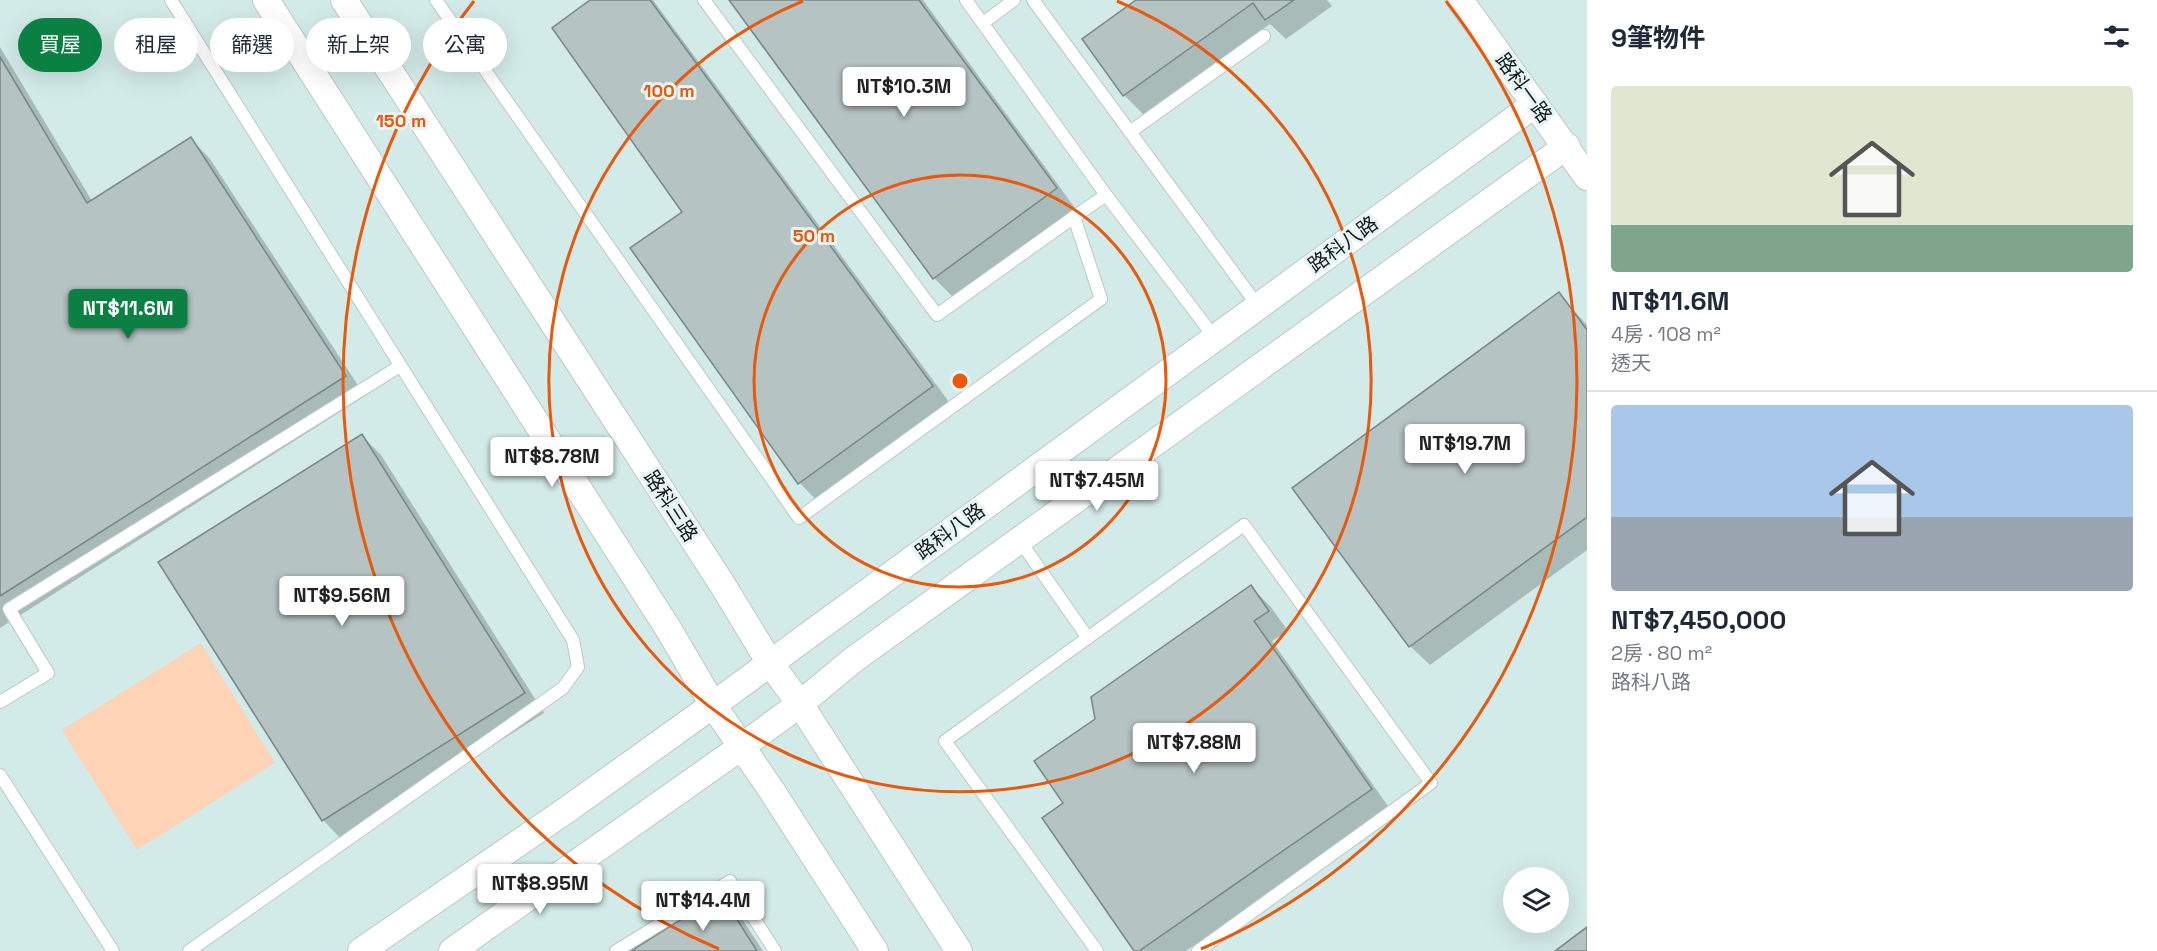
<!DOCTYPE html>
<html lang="zh-TW">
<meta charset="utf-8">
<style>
:root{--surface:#fff;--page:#f6f6f7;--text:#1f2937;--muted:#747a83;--line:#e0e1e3;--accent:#0b8043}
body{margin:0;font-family:"Space Grotesk","Noto Sans TC",sans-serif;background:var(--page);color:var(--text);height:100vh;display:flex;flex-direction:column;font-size:22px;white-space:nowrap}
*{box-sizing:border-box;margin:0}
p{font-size:20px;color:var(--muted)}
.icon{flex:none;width:33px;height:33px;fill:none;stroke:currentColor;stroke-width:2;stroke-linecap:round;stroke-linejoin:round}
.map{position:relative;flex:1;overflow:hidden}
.panel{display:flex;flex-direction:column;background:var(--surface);width:570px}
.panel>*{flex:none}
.hud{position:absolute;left:18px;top:18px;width:570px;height:54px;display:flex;gap:12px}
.fabs{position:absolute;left:1503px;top:867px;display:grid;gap:12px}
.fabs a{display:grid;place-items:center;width:66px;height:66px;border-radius:50%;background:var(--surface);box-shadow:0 6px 24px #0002;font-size:30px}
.price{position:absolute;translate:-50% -51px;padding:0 14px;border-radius:6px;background:#fff;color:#222;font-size:20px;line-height:39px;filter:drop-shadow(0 2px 3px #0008)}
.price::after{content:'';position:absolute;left:50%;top:36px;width:18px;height:14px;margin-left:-9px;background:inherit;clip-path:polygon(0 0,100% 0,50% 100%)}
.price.current{background:var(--accent);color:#fff}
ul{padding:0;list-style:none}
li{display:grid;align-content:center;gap:12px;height:318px;padding:0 24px}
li+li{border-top:2px solid var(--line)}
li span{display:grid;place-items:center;height:186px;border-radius:6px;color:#555}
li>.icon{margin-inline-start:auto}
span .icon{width:108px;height:108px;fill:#fffc;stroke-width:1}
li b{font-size:26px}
h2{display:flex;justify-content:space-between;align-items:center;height:72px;padding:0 24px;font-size:26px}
.chip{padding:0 21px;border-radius:27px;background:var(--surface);box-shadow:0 6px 24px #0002;font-size:21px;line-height:54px}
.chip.current{background:var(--accent);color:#fff}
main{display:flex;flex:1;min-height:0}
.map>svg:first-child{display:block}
.built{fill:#d2eae8;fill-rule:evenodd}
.green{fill:#ffd3b6}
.shadow{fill:#0003}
.building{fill:#b5c3c2;stroke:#798786;stroke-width:1.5}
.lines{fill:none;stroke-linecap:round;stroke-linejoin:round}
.lane-casing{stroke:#bbc9c8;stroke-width:14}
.street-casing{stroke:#bbc9c8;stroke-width:28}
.lane{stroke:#fff;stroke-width:12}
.street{stroke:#fff;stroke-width:26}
.ring{fill:none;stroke:#e8590c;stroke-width:3}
.labels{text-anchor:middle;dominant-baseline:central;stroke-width:6;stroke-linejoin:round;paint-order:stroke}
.street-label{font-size:20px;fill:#141919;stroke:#e6f4f3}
.centre{fill:#e8590c;stroke:#e6f4f3;stroke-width:3}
.ring-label{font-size:18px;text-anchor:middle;font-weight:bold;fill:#e8590c;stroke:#e6f4f3;stroke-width:6;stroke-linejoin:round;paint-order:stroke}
</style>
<main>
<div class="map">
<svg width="1587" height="951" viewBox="0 0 1587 951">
<rect width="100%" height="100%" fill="#e6f4f3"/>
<!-- built -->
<path class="built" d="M0,0H1587V951H0ZM1514,878H1558V922H1514Z"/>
<!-- green -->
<path class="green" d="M201,643L275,763L137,850L62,730Z"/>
<!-- shadow -->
<g class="shadow">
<path d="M592,0H653L952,406L819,503L800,483L632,249L684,213Z"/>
<path d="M731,0H923L1075,208L953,297L934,278Z"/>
<path d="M1139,0H1327L1332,6L1286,39L1270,24L1143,114L1124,95Z"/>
<path d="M0,47L92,201L191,139L210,159L365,396L0,628Z"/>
<path d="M1559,294L1587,325V550L1430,665L1410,646L1294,488Z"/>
<path d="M362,436L381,455L544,713L342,840L323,820Z"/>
<path d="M1251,587L1270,606L1288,631L1272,641L1390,809L1186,951H1136L1065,803L1097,719Z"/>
<path d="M721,896L740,916L763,951H634Z"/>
</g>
<!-- building -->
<g class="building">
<path d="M590,0H650L933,386L798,484L630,248L682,212L552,28Z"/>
<path d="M729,0H919L1057,188L933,279Z"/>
<path d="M1136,0H1294L1265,20L1253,3L1123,96L1082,39Z"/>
<path d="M0,57L87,203L191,137L346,376L0,596Z"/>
<path d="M1559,292L1587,330V517L1409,647L1292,488Z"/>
<path d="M362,434L525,693L322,821L158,562Z"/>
<path d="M1251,585L1269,611L1254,621L1372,789L1139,951H1134L1042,818L1063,803L1034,761L1095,719L1091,697Z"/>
<path d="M721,894L757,951H631Z"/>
<path d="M1587,927V951H1555Z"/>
</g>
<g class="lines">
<!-- lane casing -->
<g class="lane-casing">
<g id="lane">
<path d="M171,0L573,640L578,667L563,688L189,951"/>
<path d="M436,0L799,518L1101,299L1074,217L1106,195"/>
<path d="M704,0L937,315L1074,217"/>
<path d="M966,0L1106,195L1215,338"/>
<path d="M1033,0L1258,306"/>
<path d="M983,23L1014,0"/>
<path d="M1130,132L1264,36"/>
<path d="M1020,541L1088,638"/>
<path d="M0,702L48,673L9,609L400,366"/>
<path d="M0,775L113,951"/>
<path d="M616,951L730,881L775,951"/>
<path d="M1097,951L945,741L1244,525L1431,783L1198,951"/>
</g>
</g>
<!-- street casing -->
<g class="street-casing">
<g id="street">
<path d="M266,0L669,630L713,705L772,791L875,951"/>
<path d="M344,0L722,584L770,663L800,704L959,951"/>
<path d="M1460,0L1587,177"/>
<path d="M361,951L568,809L713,705L1535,104"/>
<path d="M452,951L741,747L800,704L853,660L1567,146"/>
</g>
</g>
<!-- lane -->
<use href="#lane" class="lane"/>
<!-- street -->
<use href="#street" class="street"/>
</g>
<!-- distance rings -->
<g class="ring">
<circle cx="960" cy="381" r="206"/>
<path d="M1117 1A411 411 0 1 1 803 1"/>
<path d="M719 949A617 617 0 0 1 474 1M1446 1A617 617 0 0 1 1201 949"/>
</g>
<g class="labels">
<!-- street labels -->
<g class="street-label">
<text transform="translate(1524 88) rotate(54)">路科一路</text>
<text transform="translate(1343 244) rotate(-36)">路科八路</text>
<text transform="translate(671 506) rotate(57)">路科三路</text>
<text transform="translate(950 531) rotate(-36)">路科八路</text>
</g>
</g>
<circle cx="960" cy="381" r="9" class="centre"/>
<g class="ring-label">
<text x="669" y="97">100 m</text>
<text x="401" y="127">150 m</text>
<text x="814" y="242">50 m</text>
</g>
</svg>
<div class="fabs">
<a><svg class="icon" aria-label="layers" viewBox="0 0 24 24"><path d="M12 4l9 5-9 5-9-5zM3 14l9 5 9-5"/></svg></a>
</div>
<b class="price" style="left:904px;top:118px">NT$10.3M</b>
<b class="price current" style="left:128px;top:340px">NT$11.6M</b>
<b class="price" style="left:1465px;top:475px">NT$19.7M</b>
<b class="price" style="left:552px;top:488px">NT$8.78M</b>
<b class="price" style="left:1097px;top:512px">NT$7.45M</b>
<b class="price" style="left:342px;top:627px">NT$9.56M</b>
<b class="price" style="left:1194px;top:774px">NT$7.88M</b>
<b class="price" style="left:540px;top:915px">NT$8.95M</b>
<b class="price" style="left:703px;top:932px">NT$14.4M</b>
<div class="hud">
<a class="chip current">買屋</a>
<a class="chip">租屋</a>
<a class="chip">篩選</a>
<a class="chip">新上架</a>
<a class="chip">公寓</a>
</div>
</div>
<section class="panel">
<h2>9筆物件<svg class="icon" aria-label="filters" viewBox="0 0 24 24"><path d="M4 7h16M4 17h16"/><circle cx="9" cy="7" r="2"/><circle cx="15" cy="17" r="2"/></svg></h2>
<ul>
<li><span style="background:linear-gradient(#dfe7d0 75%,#7fa58c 0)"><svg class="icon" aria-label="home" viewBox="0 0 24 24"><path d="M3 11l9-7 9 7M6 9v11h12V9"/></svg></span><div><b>NT$11.6M</b><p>4房 · 108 m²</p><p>透天</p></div></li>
<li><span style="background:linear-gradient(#a9c7e8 60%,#9aa5b1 0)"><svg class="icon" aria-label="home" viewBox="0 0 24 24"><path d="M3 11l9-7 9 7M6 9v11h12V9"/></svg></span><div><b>NT$7,450,000</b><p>2房 · 80 m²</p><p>路科八路</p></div></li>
</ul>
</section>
</main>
